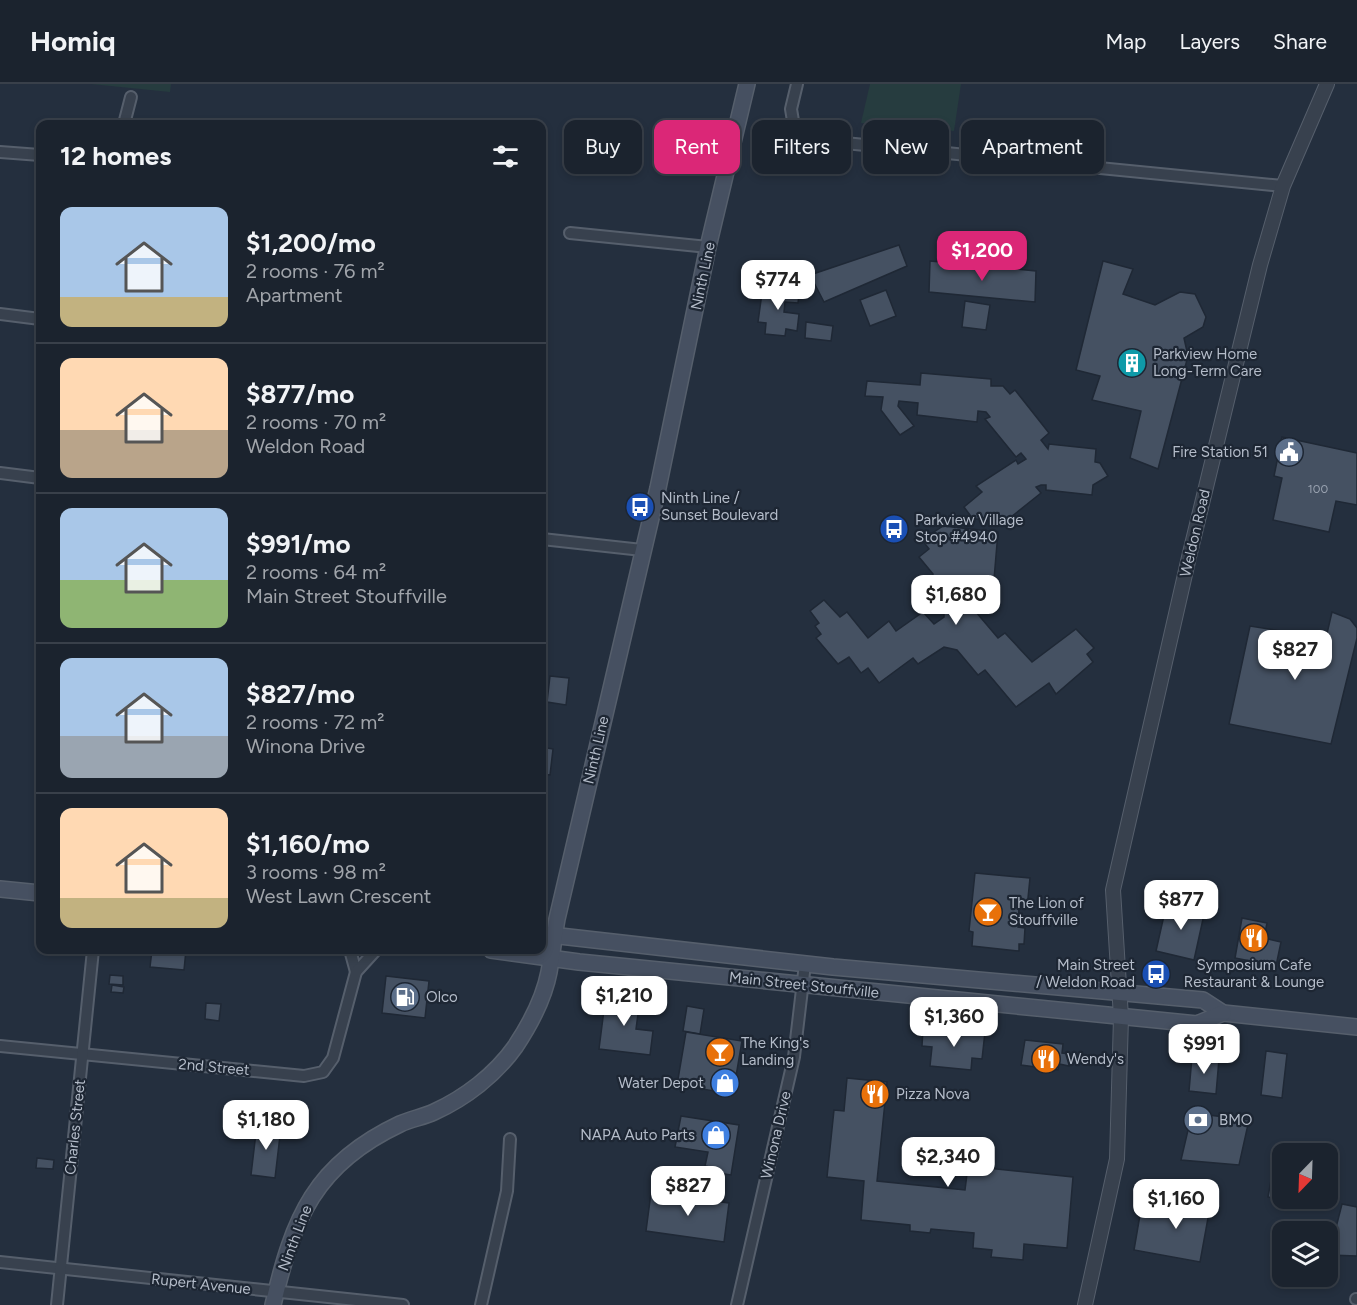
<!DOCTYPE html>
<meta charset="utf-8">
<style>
:root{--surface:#1b232e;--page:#282f3a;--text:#f1f3f6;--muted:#a0a4aa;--line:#39404a;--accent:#db2777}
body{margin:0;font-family:Figtree,sans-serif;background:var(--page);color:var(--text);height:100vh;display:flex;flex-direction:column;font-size:22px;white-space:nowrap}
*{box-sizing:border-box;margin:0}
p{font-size:20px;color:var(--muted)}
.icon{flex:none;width:33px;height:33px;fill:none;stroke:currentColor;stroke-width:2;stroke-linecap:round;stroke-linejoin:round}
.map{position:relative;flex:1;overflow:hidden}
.panel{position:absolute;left:36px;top:36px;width:510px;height:834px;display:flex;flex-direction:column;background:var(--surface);border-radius:12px;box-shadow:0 3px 9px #0003,0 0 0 2px var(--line)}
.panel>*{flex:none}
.top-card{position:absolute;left:564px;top:36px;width:570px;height:54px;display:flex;gap:12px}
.needle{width:39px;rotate:203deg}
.tools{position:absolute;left:1272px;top:1059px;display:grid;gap:12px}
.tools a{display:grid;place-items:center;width:66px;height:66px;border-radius:12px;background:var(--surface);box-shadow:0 3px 9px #0003,0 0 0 2px var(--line);font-size:30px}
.price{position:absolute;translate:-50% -51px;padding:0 14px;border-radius:12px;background:#fff;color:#222;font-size:20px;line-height:39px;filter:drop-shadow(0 2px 3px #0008)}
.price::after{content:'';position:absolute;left:50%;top:36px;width:18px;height:14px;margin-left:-9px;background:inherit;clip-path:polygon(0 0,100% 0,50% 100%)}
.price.current{background:var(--accent);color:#fff}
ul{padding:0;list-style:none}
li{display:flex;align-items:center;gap:18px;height:150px;padding:0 24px}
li+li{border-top:2px solid var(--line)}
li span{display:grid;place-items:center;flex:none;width:168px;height:120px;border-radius:12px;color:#555}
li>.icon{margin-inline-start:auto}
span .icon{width:72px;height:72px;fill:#fffc;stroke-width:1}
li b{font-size:26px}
h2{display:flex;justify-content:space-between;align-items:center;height:72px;padding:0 24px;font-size:26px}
.chip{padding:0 21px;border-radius:12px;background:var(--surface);box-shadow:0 3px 9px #0003,0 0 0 2px var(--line);font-size:21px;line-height:54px}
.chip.current{background:var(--accent);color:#fff}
header{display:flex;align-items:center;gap:36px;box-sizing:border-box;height:84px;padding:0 30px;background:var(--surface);border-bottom:2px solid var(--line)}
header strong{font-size:28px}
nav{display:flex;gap:33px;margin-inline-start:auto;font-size:21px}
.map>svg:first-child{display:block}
.green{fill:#263c3f}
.building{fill:#455162;stroke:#1f2835;stroke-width:1.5}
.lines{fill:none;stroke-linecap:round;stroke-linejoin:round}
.minor-casing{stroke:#565f6c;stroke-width:14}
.tertiary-casing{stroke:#565f6c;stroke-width:16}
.secondary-casing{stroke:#565f6c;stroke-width:18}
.minor{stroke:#38414e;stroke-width:10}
.tertiary{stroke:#38414e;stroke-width:14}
.secondary{stroke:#465061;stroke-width:15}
.labels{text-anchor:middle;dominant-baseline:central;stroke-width:4.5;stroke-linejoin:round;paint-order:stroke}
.number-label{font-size:12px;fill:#98a1af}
.street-label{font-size:15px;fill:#b4bcc9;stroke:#1d2633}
.poi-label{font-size:15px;fill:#b4bcc9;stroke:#1d2633;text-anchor:start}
</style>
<header>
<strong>Homiq</strong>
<nav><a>Map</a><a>Layers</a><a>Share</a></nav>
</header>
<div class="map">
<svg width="1357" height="1221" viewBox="0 0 1357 1221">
<rect width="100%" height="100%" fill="#242f3e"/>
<!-- green -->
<g class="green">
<path d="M91,0H171L170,8Z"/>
<path d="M870,0H961L954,47L861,39Z"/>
</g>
<!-- building -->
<g class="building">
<path d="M899,161L907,182L824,218L810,191Z"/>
<path d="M930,177L1036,187L1035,218L929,208Z"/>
<path d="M1103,177L1133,185L1123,210L1155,221L1180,208L1195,210L1206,233L1203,243L1184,254L1188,272L1158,385L1130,374L1141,327L1092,316L1100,292L1076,286Z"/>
<path d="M772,199L787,201L786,209L799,210L798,219L785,218L784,228L799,230L797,247L786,245L785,252L765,250L766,239L758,238L762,209L770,210Z"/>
<path d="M886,206L896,232L870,242L860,216Z"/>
<path d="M965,217L990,221L986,246L962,243Z"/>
<path d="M806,238L833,242L831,257L805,254Z"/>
<path d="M921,289L991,295V302H1003L1010,310L1015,306L1049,349L1041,356L1048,365L1049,360L1096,365L1095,378L1100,379L1108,392L1093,401L1092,411L1046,406V401H1041L1036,403L1041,409L1006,437L1001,432L988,431L987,435H973L964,423L982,408L976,402L1016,376L1018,380L1026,375L1021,369L1016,373L985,335L990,333L986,328L978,327L977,338L917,331L918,319L899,317L898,322L914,342L900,351L881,326L883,313L865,312L867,297L920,301Z"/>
<path d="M1282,353L1357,369V421L1336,417L1329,448L1273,436L1282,394L1274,392Z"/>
<path d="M943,442L998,448L993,507L979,506L970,513V521L998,554L1005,549L1032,578L1076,545L1094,564L1087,570L1093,578L1056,610L1049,599L1016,623L985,586L978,591L957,566L944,563L918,580L913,574L879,599L868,584L861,589L849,573L838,580L816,554L821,550L815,542L819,539L810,527L824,516L840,533L847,528L868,554L889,537L896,547L923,528L934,540L944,533V528L957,529L960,508L931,502L933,490L919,473L929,465L922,456Z"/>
<path d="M1332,528L1350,535L1357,544V554L1331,660L1229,640L1250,542L1326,554Z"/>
<path d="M550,592L569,594L566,621L547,618Z"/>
<path d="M542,663L553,665L550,691L542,690Z"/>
<path d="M975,789L1030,794L1027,824H1019L1018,843L1025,844L1024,860H1019V867L972,862L973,848L969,847Z"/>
<path d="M1167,818L1205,826L1194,876L1156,867Z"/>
<path d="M1242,834L1267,839L1264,854L1281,858L1276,882L1235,874Z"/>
<path d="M152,866H186L184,886L150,883Z"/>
<path d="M110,891L123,892V901L109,900Z"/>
<path d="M386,892L429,897L425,934L382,929Z"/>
<path d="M112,901L124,903L123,909L111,908Z"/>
<path d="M606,910L640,915L636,945L653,947L650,971L599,965Z"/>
<path d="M206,919L221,920L219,937L205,935Z"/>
<path d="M687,922L704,925L700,950L683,947Z"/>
<path d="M923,945L979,951V948H985L982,975L972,974L971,986L930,982L932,963L922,962Z"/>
<path d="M686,948L742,957L733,1010L677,1001Z"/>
<path d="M1025,956L1063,960L1062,969L1071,970L1069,982L1059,980L1058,986L1021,981Z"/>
<path d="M1266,967L1287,970L1282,1014L1261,1011Z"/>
<path d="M1192,973L1219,975L1216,1010L1189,1007Z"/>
<path d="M847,994L887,998L877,1097L965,1106L968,1082L1073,1093L1067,1164L1024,1160L1023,1176L991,1173L992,1166L973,1164L974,1149L931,1145L930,1149L910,1147V1141L861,1136L864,1097L827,1093L834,1026L844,1027Z"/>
<path d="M1192,1029L1249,1036L1239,1081L1181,1076Z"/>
<path d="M681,1032L739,1041L731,1091L718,1089L719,1085L705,1082L708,1068L675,1063Z"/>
<path d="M257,1040L281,1043L275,1094L251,1091Z"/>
<path d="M1276,1069L1282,1070V1114H1320L1319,1122L1268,1113Z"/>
<path d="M37,1074L54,1076L53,1085L36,1084Z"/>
<path d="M1186,1107L1212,1112L1200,1178L1134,1166L1141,1125L1181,1133Z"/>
<path d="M651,1109L729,1119L724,1158L646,1147Z"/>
<path d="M1342,1120L1357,1123V1172L1329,1171Z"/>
</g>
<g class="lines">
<!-- minor casing -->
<g class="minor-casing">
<g id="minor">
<path d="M797,0L791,25L794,43L814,56L1283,102"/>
<path d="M124,40L131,13"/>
<path d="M0,68L40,71"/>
<path d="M570,149L708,163"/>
<path d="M0,230L40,235"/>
<path d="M0,389L40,394"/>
<path d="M542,455L642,466"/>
<path d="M350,866L356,888"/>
<path d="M0,962L304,992L323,988L333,974L356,888L376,866"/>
<path d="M0,1178L403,1221"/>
<path d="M1356,1215H1357"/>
<path d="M57,1221L93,866"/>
<path d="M481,1221L507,1107L510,1055"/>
<path d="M737,1221L794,973L805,880"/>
</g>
</g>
<!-- tertiary casing -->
<g class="tertiary-casing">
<path id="tertiary" d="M1085,1221L1117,1075L1121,933L1113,806L1189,473L1260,181L1283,102L1327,0"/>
</g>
<!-- secondary casing -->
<g class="secondary-casing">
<g id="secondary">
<path d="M0,805L40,809"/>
<path d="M542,850L833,883L1203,916L1223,929L1357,943"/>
<path d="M491,866L579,878L1197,940L1223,929"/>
<path d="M273,1221C293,1134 315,1080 400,1040C411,1035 423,1033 434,1028C465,1014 495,991 515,963C529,942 544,914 549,888C552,871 554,852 557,835L658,404L708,163L747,0"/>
</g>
</g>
<!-- minor -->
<use href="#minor" class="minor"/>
<!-- tertiary -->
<use href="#tertiary" class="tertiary"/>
<!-- secondary -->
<use href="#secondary" class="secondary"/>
</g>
<!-- icons -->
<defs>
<g id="building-disc" transform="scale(1.5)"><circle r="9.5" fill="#0f9aa8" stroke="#1d2633"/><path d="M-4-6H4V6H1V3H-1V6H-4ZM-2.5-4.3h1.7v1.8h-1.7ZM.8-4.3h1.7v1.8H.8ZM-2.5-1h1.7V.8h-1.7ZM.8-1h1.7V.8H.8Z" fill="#fff"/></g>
<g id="civic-disc" transform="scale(1.5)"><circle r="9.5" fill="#5c6f8a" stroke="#1d2633"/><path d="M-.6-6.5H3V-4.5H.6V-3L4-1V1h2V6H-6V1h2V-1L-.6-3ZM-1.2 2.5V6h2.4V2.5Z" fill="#fff"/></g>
<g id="bus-disc" transform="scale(1.5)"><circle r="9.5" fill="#1a4fb4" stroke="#1d2633"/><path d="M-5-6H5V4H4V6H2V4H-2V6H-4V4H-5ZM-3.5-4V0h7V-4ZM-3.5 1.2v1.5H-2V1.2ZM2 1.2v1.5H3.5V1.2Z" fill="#fff"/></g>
<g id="bar-disc" transform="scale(1.5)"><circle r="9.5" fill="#e8710a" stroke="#1d2633"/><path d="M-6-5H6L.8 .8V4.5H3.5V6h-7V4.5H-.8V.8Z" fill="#fff"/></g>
<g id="restaurant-disc" transform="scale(1.5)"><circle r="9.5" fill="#e8710a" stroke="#1d2633"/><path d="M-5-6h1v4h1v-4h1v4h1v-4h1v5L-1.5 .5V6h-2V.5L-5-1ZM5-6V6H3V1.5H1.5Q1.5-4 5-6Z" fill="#fff"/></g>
<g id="fuel-disc" transform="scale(1.5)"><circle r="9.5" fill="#5c6f8a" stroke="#1d2633"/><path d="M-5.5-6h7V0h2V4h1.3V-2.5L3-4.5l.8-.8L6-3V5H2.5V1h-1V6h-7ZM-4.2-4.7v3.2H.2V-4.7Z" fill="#fff"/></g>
<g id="shop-disc" transform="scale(1.5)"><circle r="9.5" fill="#3f7fe0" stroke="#1d2633"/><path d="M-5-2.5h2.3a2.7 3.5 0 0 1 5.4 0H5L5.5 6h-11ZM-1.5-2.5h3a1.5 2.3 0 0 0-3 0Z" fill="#fff"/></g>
<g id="bank-disc" transform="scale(1.5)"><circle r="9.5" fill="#5c6f8a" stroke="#1d2633"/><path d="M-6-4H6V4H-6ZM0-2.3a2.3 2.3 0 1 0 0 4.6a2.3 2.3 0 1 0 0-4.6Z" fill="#fff"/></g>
</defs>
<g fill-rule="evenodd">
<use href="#building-disc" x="1132" y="279"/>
<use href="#civic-disc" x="1289" y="368"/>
<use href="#bus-disc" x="640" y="423"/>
<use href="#bus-disc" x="894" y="445"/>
<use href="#bar-disc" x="988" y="828"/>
<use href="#restaurant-disc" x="1254" y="854"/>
<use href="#bus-disc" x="1156" y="890"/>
<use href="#fuel-disc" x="405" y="913"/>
<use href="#bar-disc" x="720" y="968"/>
<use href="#restaurant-disc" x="1046" y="975"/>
<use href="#shop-disc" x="725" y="999"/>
<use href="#restaurant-disc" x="875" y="1010"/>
<use href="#bank-disc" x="1198" y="1036"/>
<use href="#shop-disc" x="716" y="1051"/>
</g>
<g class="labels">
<!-- number labels -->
<g class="number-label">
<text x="1318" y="405">100</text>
</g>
<!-- street labels -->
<g class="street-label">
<text transform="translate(703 192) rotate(-78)">Ninth Line</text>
<text transform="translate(1195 449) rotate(-77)">Weldon Road</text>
<text transform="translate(596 666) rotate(-77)">Ninth Line</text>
<text transform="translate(804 901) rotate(6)">Main Street Stouffville</text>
<text transform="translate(214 983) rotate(5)">2nd Street</text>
<text transform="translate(75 1043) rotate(-84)">Charles Street</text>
<text transform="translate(776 1051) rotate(-77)">Winona Drive</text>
<text transform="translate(295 1154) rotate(-69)">Ninth Line</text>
<text transform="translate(201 1200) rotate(6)">Rupert Avenue</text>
</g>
<!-- poi labels -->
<g class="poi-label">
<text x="1153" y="270">Parkview Home<tspan x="1153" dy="17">Long-Term Care</tspan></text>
<text x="1268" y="368" text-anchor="end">Fire Station 51</text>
<text x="661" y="414">Ninth Line /<tspan x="661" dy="17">Sunset Boulevard</tspan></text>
<text x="915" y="436">Parkview Village<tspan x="915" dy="17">Stop #4940</tspan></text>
<text x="1009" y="819">The Lion of<tspan x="1009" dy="17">Stouffville</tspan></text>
<text x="1135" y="881" text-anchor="end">Main Street<tspan x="1135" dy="17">/ Weldon Road</tspan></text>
<text x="1254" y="881" text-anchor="middle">Symposium Cafe<tspan x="1254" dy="17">Restaurant &amp; Lounge</tspan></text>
<text x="426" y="913">Olco</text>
<text x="741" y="959">The King's<tspan x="741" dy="17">Landing</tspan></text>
<text x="1067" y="975">Wendy's</text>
<text x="704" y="999" text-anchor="end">Water Depot</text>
<text x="896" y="1010">Pizza Nova</text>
<text x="1219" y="1036">BMO</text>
<text x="695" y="1051" text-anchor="end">NAPA Auto Parts</text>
</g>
</g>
</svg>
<div class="tools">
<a><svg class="needle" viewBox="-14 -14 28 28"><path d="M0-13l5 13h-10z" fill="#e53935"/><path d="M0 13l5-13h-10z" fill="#a0a4aa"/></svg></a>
<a><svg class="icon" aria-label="layers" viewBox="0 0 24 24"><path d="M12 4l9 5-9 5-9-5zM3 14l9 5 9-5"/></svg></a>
</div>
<b class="price current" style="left:982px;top:198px">$1,200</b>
<b class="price" style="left:778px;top:227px">$774</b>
<b class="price" style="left:956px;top:542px">$1,680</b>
<b class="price" style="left:1295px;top:597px">$827</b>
<b class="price" style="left:1181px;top:847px">$877</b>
<b class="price" style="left:624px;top:943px">$1,210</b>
<b class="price" style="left:954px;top:964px">$1,360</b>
<b class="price" style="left:1204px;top:991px">$991</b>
<b class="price" style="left:266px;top:1067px">$1,180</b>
<b class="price" style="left:948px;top:1104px">$2,340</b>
<b class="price" style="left:688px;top:1133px">$827</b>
<b class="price" style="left:1176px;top:1146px">$1,160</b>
<div class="top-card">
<a class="chip">Buy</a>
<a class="chip current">Rent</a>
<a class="chip">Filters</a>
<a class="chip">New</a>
<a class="chip">Apartment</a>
</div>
<section class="panel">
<h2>12 homes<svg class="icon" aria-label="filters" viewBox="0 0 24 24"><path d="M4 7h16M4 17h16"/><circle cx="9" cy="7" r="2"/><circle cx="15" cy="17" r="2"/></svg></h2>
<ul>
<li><span style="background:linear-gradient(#a9c7e8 75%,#c2b280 0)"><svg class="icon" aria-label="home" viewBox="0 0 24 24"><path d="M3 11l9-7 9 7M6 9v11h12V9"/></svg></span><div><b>$1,200/mo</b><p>2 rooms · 76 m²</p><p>Apartment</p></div></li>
<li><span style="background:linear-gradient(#ffd9b3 60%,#b9a48a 0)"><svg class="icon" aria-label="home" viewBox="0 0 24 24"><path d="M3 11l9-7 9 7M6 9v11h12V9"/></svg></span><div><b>$877/mo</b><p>2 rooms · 70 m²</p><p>Weldon Road</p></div></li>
<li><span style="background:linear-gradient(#a9c7e8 60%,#8fb573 0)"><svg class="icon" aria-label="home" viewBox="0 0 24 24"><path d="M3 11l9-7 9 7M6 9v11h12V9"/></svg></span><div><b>$991/mo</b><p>2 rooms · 64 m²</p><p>Main Street Stouffville</p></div></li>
<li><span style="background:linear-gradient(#a9c7e8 65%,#9aa5b1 0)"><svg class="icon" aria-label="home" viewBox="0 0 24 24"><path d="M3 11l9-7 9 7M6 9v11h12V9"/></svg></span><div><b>$827/mo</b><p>2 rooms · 72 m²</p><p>Winona Drive</p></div></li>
<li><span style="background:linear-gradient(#ffd9b3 75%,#c2b280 0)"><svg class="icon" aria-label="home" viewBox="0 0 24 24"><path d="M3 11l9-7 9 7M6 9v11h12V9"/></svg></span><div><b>$1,160/mo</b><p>3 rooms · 98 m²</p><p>West Lawn Crescent</p></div></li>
</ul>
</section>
</div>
